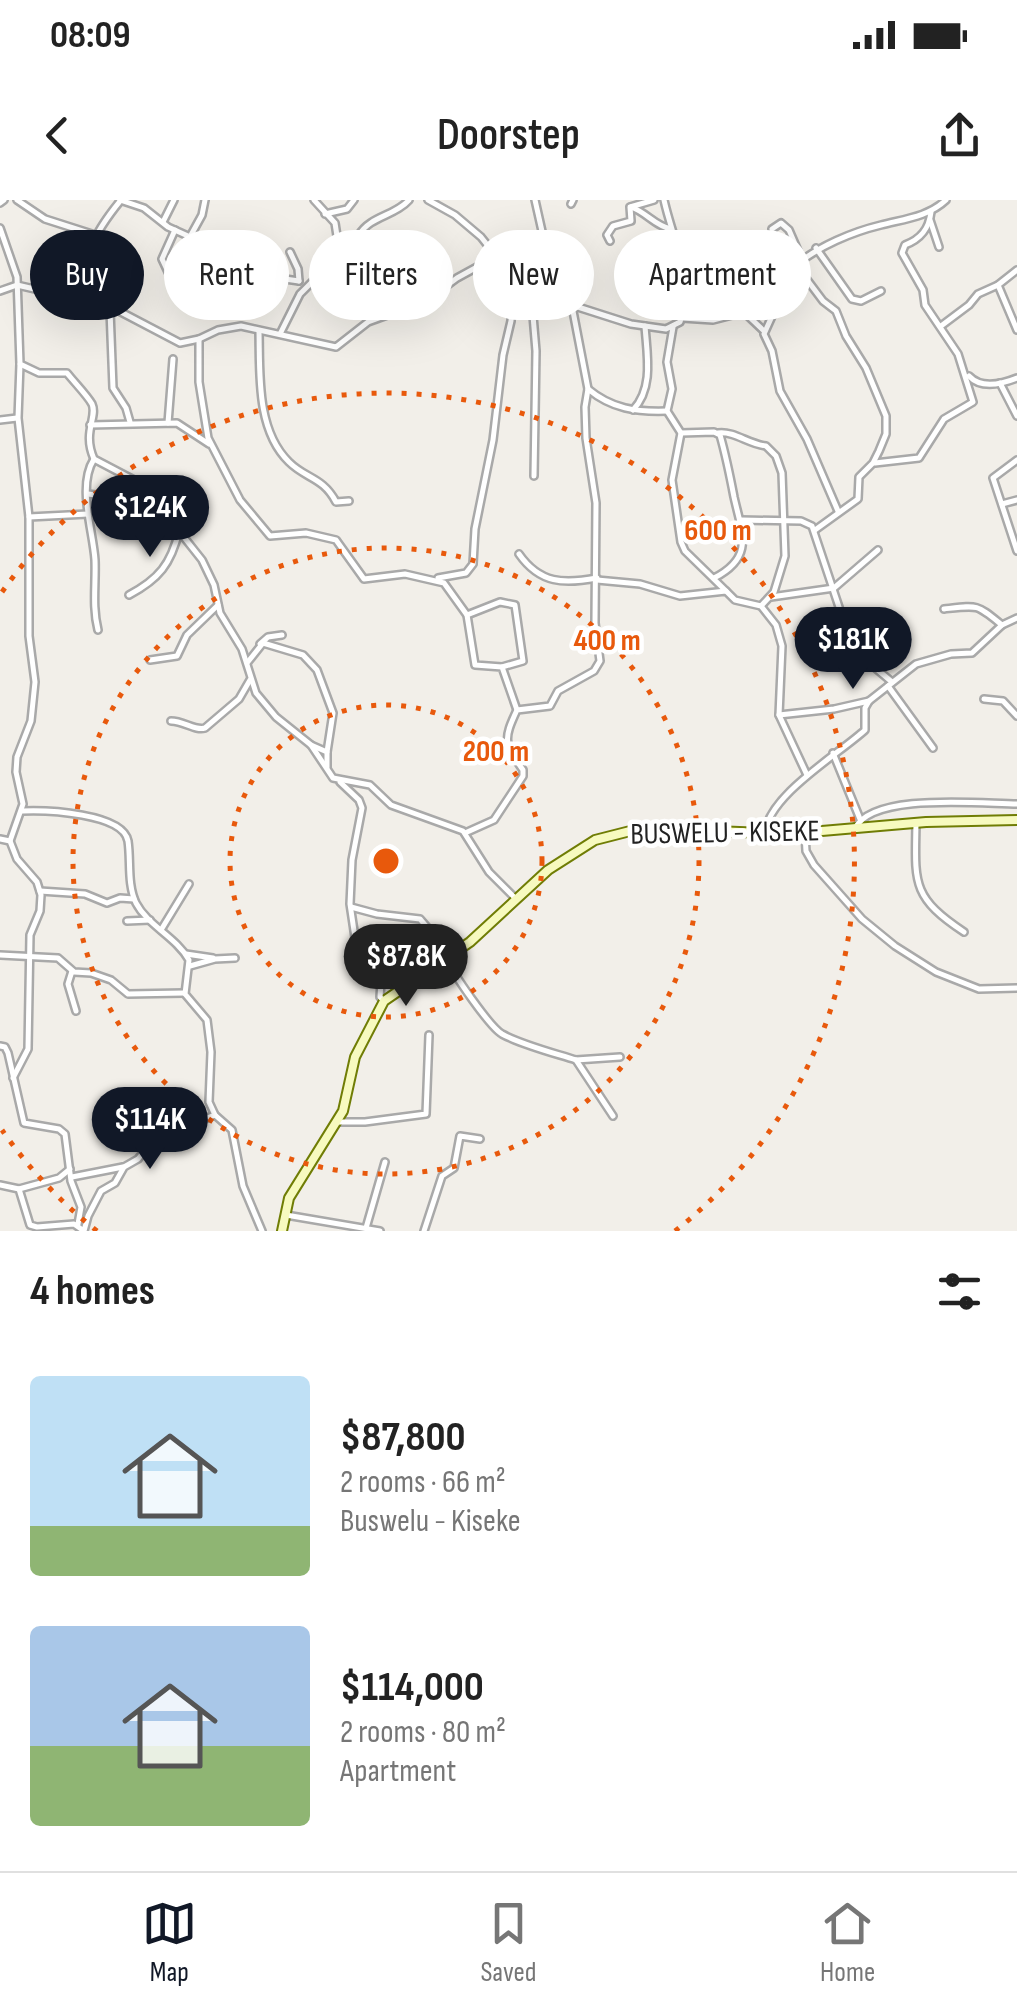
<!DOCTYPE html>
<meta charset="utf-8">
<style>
:root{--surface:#fff;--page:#f2f2f2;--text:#222;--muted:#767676;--line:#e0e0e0;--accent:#111827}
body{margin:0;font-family:"Sofia Sans Condensed",sans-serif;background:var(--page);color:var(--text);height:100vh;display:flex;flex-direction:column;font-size:38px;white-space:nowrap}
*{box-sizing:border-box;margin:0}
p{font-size:32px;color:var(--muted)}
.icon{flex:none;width:55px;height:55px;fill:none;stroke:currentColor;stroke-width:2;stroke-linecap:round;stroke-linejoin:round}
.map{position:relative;height:1031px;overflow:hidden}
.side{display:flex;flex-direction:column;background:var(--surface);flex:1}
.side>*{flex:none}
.guide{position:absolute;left:30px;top:30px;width:958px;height:90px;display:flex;gap:20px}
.price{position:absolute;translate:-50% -85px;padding:0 22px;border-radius:35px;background:var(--accent);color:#fff;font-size:32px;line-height:65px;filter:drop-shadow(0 2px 5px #0008)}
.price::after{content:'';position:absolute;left:50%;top:60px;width:30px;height:22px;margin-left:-15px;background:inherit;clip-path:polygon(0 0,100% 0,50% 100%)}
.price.on{background:#222;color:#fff}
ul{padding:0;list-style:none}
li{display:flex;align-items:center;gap:30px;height:250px;padding:0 30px}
li span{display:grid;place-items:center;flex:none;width:280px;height:200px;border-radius:10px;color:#555}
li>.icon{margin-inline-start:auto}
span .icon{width:120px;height:120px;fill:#fffc;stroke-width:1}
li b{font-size:42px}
h2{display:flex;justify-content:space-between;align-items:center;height:120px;padding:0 30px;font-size:42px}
.pill{padding:0 35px;border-radius:45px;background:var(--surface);box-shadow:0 10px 40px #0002;font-size:35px;line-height:90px}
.pill.on{background:var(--accent);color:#fff}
.status{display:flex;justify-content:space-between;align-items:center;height:70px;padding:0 50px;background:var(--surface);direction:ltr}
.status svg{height:28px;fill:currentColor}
header{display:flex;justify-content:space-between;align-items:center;height:130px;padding:0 30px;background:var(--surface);font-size:45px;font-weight:600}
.tab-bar{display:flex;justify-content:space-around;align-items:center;height:140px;border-top:2px solid var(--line);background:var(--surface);font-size:28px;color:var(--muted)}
.tab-bar a{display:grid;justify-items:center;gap:5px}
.tab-bar .on{color:var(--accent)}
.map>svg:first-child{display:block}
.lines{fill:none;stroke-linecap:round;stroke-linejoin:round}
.street-casing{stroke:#a9a9a9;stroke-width:10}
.secondary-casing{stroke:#707d05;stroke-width:12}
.street{stroke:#fff;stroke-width:5}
.secondary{stroke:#f7fabf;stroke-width:8}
.ring{fill:none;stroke:#e8590c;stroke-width:5;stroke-dasharray:5 10}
.labels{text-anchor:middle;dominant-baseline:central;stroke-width:9;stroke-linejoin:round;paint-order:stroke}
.street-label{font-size:30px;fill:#222;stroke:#fff}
.centre{fill:#e8590c;stroke:#fff;stroke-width:5}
.ring-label{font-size:30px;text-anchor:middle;font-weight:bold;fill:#e8590c;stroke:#fff;stroke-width:9;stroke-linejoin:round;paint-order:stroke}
</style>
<div class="status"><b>08:09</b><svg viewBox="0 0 49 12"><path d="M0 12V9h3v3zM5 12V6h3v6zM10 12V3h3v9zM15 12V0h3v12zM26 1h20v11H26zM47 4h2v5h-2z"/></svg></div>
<header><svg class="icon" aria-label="back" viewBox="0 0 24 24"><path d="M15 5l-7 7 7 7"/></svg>Doorstep<svg class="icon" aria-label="share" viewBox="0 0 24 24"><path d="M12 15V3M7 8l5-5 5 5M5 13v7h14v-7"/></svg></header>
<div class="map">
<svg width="1017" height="1031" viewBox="0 0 1017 1031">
<rect width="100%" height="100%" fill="#f2efe9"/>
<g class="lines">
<!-- street casing -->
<g class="street-casing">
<g id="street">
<path d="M17,0L45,19L95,35"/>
<path d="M120,0L144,8L168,27L219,50L231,66L257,60L278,78L299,81"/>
<path d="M314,0L335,23L337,36L343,39L359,35C370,16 395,16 409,0"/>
<path d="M428,0L455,15L481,37L512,76L531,92L631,124L666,129L680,122C695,80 673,41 664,0"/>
<path d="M0,3L4,0"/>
<path d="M571,4L573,0"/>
<path d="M631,7C646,12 655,26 671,29"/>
<path d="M325,14L347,9L354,0"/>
<path d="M930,20L939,47"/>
<path d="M163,22L174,0"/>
<path d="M0,28L17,77L20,164L39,173H67C74,182 87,195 92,204C98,217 82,232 94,259L134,280L168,310L179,331L202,360L214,385L220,413L242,449L256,493L276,517L311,545L333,578L370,585L391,605L463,631L489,672L516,699"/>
<path d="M772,29L781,23L789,30L802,60"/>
<path d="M191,35L202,15L205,0"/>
<path d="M610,41L607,35L613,26L631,21L630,7L654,0"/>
<path d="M816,48L852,99L861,101L881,91"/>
<path d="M290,52L298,69L299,81"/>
<path d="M796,65C819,46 852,32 881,25C904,19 928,17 946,0"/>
<path d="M506,69L524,56L546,49L535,0"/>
<path d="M760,72L773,114L764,134L772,151L780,191L807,239L838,311"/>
<path d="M170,76L162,59L175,30"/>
<path d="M686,80L755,74L773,68L796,65L823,101L836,111L846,136L866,168L886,216V234L879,251L873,263L859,277L858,299L815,330"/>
<path d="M311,84L345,78L365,84L374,76L380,77L386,88L380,108L381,116"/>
<path d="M998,85L1017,130"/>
<path d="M0,91L17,85L78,99L119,111L180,143L199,139L218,130L241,126L336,147L368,122L426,101L457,78L497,56"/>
<path d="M531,92L536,151L534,276"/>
<path d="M91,103C78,60 94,33 121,0"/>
<path d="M110,110L113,188L126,208L130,222"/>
<path d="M682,118L713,120L744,112L764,131"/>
<path d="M941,126L969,105L978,94L998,85L1017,70"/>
<path d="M673,127L667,162L672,189L667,211L681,233L672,280L681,342L685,351L726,391"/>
<path d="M259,132C260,173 256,230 289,262C306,279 323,277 336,302L349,301"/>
<path d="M280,134L300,94L321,73L326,57"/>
<path d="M199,139V182L208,238L240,300L270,336L306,333L336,340L364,379L405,374L444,383L467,415L475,465L502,467L517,510"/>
<path d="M969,176C981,189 1002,184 1017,178"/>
<path d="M1000,183L1017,216"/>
<path d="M588,189C612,209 636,212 667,211"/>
<path d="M633,210C654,188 647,155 645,126"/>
<path d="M0,220L17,218"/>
<path d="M168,223L173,159"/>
<path d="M90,225L177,223L209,244"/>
<path d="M681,233L714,232L720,235C726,256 730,276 734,297C742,333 755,357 714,378"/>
<path d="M718,233C735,231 748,244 766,246L776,256L782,273L785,356L774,392L761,406"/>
<path d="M94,259C77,286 93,330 95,360C96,384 92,406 98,430"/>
<path d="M1017,260L993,278L1017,351"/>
<path d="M875,263L919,258L944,219L973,202L958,154L925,105L923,90L902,53L905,45C921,39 929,29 931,12"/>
<path d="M88,294L111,297L121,287L138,285"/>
<path d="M1002,304L1017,300"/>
<path d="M29,317L88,314"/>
<path d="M741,320L801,321L812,326L851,443L855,451L892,482"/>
<path d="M519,354C540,384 564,384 597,378"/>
<path d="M438,378L466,373L473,364L475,329L493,240L503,155L511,121L512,98L518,82"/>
<path d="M597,380L640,384L680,396L726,391L735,400L761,406L776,425L782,446L779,515L807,575"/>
<path d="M129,395C159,379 171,364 179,331"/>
<path d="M771,397L834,388L878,350"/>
<path d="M944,409C979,405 976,404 1002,425"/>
<path d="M467,415L500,402L515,405L523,461L502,467"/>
<path d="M260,444L268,437L282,435"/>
<path d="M150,460L177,456L187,435L218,405"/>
<path d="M247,463L263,443L303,455L317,470L333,513L327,552"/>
<path d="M888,486L933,548"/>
<path d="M984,499L1003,501L1017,516"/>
<path d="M779,515L834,509L869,501"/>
<path d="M171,521C184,521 195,531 205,528L239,499L250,480"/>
<path d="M311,545L327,552V567"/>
<path d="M833,553L860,619"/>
<path d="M340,582L359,600L362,608L352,660L350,704L360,771L371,781L381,782L380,797L384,801"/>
<path d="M22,611C46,610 123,613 128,641C131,661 127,684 136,703C148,726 176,737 189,760L185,794L207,820L211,852L209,902L215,915L232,930L243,986L262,1031"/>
<path d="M916,623C915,682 911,697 964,732"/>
<path d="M855,629C871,592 982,604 1017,604"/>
<path d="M465,633L494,620L523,576V570C504,543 503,540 517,510L550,506L558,491L594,471L600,461L595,423L596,303L586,238L585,207L588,189L572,106"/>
<path d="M765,634C767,596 839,554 865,530V508L869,501L916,464L951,454L972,453L1002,425L1017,418"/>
<path d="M805,634L806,651L814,665L862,719L895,746L936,772L979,789L1017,788"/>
<path d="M0,639L10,641L17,659L37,682L41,695L40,711L30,735L28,849L13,878"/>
<path d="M10,641L23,604L16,572L17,557L31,521L35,482L29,436V317L18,218L20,164"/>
<path d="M40,691L85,694L107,703L120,698L134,699"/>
<path d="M351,707L377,714L420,719L451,755"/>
<path d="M127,721L150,720"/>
<path d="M161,730L189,684"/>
<path d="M186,754L213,758"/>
<path d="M0,755L58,758L74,772L91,773L111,780L128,794L184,793"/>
<path d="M447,759C453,774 490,827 502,834C522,845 554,853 576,860L613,916"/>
<path d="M190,766L215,759L235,758"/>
<path d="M72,771L68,784L76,811"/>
<path d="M0,846L5,847L8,853L24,923L59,929L65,934L71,981L81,1007L78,1024"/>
<path d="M576,860L620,857"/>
<path d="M336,922H365L426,914L429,835"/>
<path d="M72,977L123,967"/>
<path d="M0,985L19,989L30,1025L37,1027L74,1024L84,1031L88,1016L101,991L115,983L124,967L138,959L147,948L170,932L215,915"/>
<path d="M19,989L59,978L70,969"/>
<path d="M286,1015L380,1031"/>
<path d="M366,1028L385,962"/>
<path d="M424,1031L442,976L454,968L460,936L480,939"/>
</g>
</g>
<!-- secondary casing -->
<g class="secondary-casing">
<path id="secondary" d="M282,1031L289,998L343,911L355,857L384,801L470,742L548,670L595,640L642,628L787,634L926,622L1017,620"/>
</g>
<!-- street -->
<use href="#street" class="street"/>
<!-- secondary -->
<use href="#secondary" class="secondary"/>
</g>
<!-- distance rings -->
<g class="ring">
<circle cx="386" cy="661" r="156"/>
<circle cx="386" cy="661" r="313"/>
<path d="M97 1031A469 469 0 0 1 2 930M2 392A469 469 0 1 1 675 1031"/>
</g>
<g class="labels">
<!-- street labels -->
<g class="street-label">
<text transform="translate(725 633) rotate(-1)">BUSWELU - KISEKE</text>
</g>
</g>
<circle cx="386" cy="661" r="15" class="centre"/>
<g class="ring-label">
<text x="718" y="340">600 m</text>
<text x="607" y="450">400 m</text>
<text x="496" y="561">200 m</text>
</g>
</svg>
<b class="price" style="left:150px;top:360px">$124K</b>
<b class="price" style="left:853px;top:492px">$181K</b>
<b class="price on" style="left:406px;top:809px">$87.8K</b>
<b class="price" style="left:150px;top:972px">$114K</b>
<div class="guide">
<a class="pill on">Buy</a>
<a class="pill">Rent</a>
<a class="pill">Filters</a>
<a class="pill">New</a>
<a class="pill">Apartment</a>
</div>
</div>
<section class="side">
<h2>4 homes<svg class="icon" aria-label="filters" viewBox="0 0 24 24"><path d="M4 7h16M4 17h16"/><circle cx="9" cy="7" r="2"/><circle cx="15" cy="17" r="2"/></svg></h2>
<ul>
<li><span style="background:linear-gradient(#bfe0f5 75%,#8fb573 0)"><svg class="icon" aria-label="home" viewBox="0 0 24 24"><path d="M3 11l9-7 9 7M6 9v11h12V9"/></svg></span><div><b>$87,800</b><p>2 rooms · 66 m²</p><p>Buswelu - Kiseke</p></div></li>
<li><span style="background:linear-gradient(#a9c7e8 60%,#8fb573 0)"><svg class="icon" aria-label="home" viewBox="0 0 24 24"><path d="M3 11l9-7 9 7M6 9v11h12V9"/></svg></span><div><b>$114,000</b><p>2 rooms · 80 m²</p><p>Apartment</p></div></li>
</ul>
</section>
<nav class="tab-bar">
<a class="on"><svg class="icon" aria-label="map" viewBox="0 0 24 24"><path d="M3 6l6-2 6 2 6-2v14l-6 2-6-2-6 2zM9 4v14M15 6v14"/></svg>Map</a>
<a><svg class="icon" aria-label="saved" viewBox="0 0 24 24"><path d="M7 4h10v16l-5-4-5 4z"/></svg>Saved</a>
<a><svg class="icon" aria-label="home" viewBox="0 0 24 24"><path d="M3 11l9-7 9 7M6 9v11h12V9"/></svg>Home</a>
</nav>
